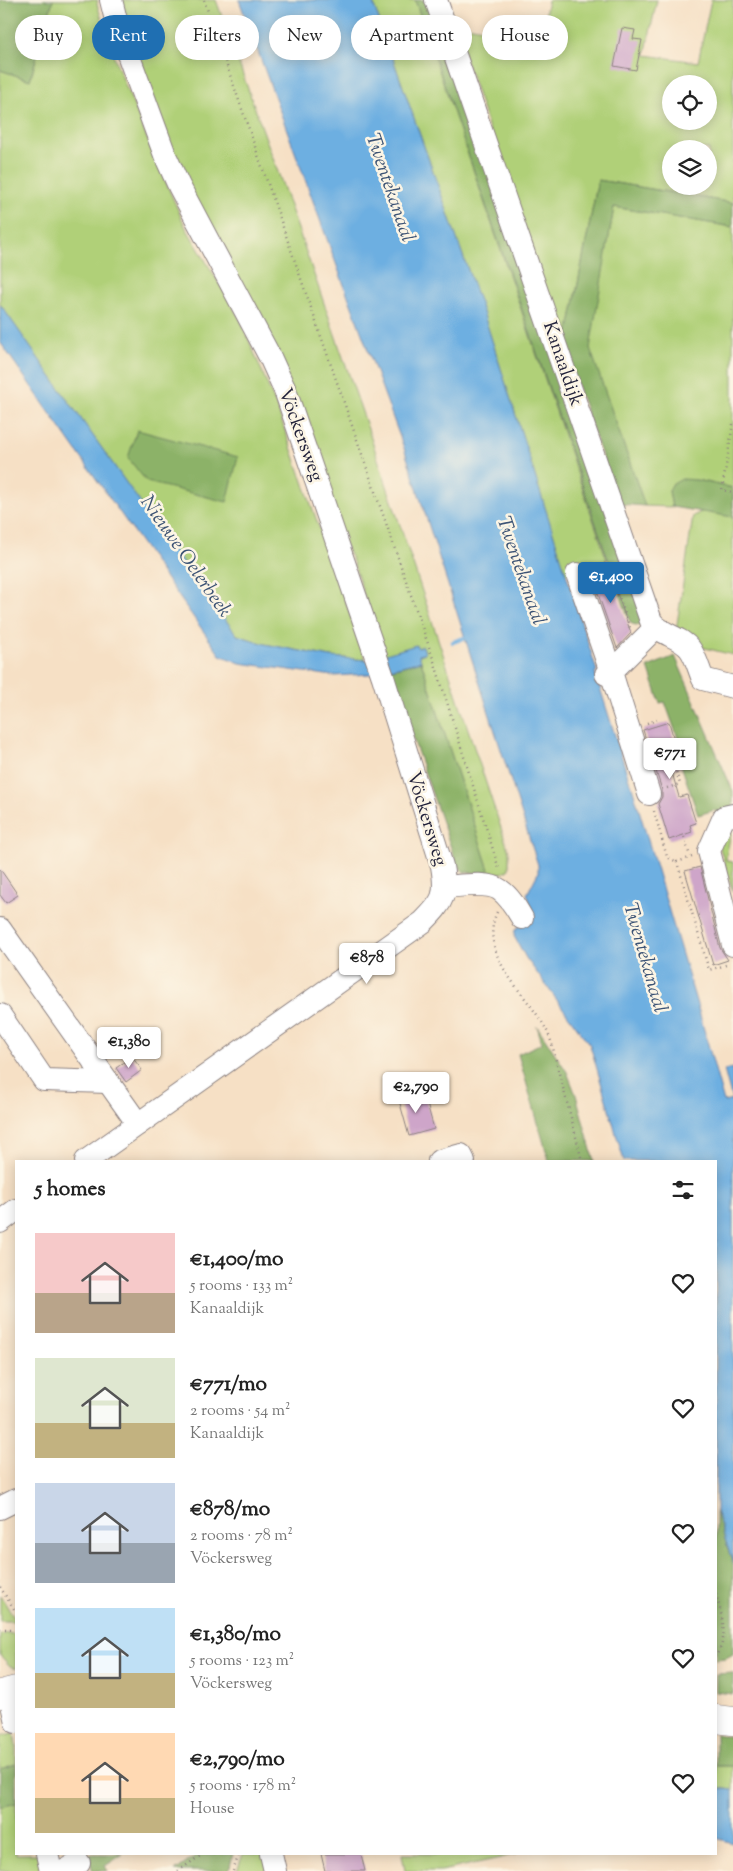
<!DOCTYPE html>
<meta charset="utf-8">
<style>
:root{--surface:#fff;--page:#f6f6f6;--text:#222;--muted:#767676;--accent:#1f6fb2}
body{margin:0;font-family:"Sorts Mill Goudy",serif;background:var(--page);color:var(--text);height:100vh;display:flex;flex-direction:column;font-size:19px;white-space:nowrap}
*{box-sizing:border-box;margin:0}
p{font-size:16px;color:var(--muted)}
.icon{flex:none;width:28px;height:28px;fill:none;stroke:currentColor;stroke-width:2;stroke-linecap:round;stroke-linejoin:round}
.map{position:relative;flex:1;overflow:hidden}
.drawer{position:absolute;left:15px;top:1160px;width:702px;height:695px;display:flex;flex-direction:column;background:var(--surface);border-radius:0px;box-shadow:0 2px 12px #0003}
.drawer>*{flex:none}
.guide{position:absolute;left:15px;top:15px;width:704px;height:45px;display:flex;gap:10px}
.buttons{position:absolute;left:662px;top:75px;display:grid;gap:10px}
.buttons a{display:grid;place-items:center;width:55px;height:55px;border-radius:50%;background:var(--surface);box-shadow:0 2px 12px #0003;font-size:25px}
.price{position:absolute;translate:-50% -42px;padding:0 11px;border-radius:5px;background:#fff;color:#222;font-size:16px;line-height:32px;filter:drop-shadow(0 1px 2px #0008)}
.price::after{content:'';position:absolute;left:50%;top:30px;width:15px;height:11px;margin-left:-8px;background:inherit;clip-path:polygon(0 0,100% 0,50% 100%)}
.price.on{background:var(--accent);color:#fff}
ul{padding:0;list-style:none}
li{display:flex;align-items:center;gap:15px;height:125px;padding:0 20px}
li span{display:grid;place-items:center;flex:none;width:140px;height:100px;border-radius:0px;color:#555}
li>.icon{margin-inline-start:auto}
span .icon{width:60px;height:60px;fill:#fffc;stroke-width:1}
li b{font-size:21px}
h2{display:flex;justify-content:space-between;align-items:center;height:60px;padding:0 20px;font-size:21px}
.tag{padding:0 18px;border-radius:22px;background:var(--surface);box-shadow:0 2px 12px #0003;font-size:18px;line-height:45px}
.tag.on{background:var(--accent);color:#fff}
.map>svg:first-child{display:block}
.green{fill:#b0d078;stroke:#69795a;fill-rule:evenodd}
.forest{fill:#8cb268;stroke:#576a52}
.water{fill:#6dafe1;stroke:#48688e}
.lines{fill:none;stroke-linecap:round;stroke-linejoin:round}
.stream{stroke:#6dafe1;stroke-width:4.5}
.building{fill:#cea5c9}
.minor-casing{stroke:#8c8180;stroke-width:24}
.major-casing{stroke:#8c8180;stroke-width:29}
.path{stroke:#8c8180;stroke-width:2.5;stroke-dasharray:1 4;stroke-linecap:butt}
.minor{stroke:#fff;stroke-width:22}
.major{stroke:#fff;stroke-width:28}
.labels{text-anchor:middle;dominant-baseline:central;stroke-width:5;stroke-linejoin:round;paint-order:stroke}
.street-label{font-size:19px;fill:#22223b;stroke:#fcf5e5}
.water-label{font-size:20px;font-style:italic;fill:#3c5375;stroke:#fcf5e5}
</style>
<div class="map">
<svg width="733" height="1871" viewBox="0 0 733 1871">
<rect width="100%" height="100%" fill="#fcf5e5"/>
<filter id="ink" filterUnits="userSpaceOnUse"><feTurbulence type="fractalNoise" baseFrequency=".02" numOctaves="2"/><feDisplacementMap in="SourceGraphic" scale="10" xChannelSelector="R" yChannelSelector="G"/><feConvolveMatrix kernelMatrix="1 2 1 2 8 2 1 2 1" color-interpolation-filters="sRGB"/></filter>
<filter id="wash" filterUnits="userSpaceOnUse"><feTurbulence type="fractalNoise" baseFrequency=".0096" numOctaves="4" result="noise"/><feDisplacementMap in="SourceGraphic" scale="20" xChannelSelector="R" yChannelSelector="G"/><feGaussianBlur stdDeviation="1.12" result="paint"/><feColorMatrix in="noise" values="0 0 0 0 0 0 0 0 0 0 0 0 0 0 0 0 0 1.4 0 .05"/><feComposite in="paint" operator="in"/></filter>
<g filter="url(#wash)">
<rect width="100%" height="100%" fill="#f6e0c5"/>
<!-- green -->
<g class="green">
<path d="M53,0H98L97,4L112,52L150,146L185,226L240,319L276,405L366,660L331,657L265,644L237,635L180,559L0,304V70L30,80Z"/>
<path d="M117,0H216L283,186L367,426L509,852V869L503,873H490L419,655L425,653L423,646L418,648L416,645L384,656L353,562L173,159Z"/>
<path d="M372,0H415L607,560L566,574L483,312Z"/>
<path d="M548,0H657L645,55L698,62L711,0H733V203L598,180L565,351L453,23L540,41ZM671,84H709V121H671ZM671,149H709V186H671Z"/>
<path d="M614,207L733,227V488L696,480L669,491L672,507L645,506L589,348Z"/>
<path d="M733,490V655L697,646L676,631L693,516L732,497Z"/>
<path d="M733,817C733,832 727,846 726,861L733,862V892L714,828Z"/>
<path d="M0,1595L16,1621H0Z"/>
<path d="M8,1633L16,1635V1669L10,1666L0,1655V1635Z"/>
<path d="M14,1733L16,1746V1764L0,1769V1736Z"/>
<path d="M716,1766H733V1790L716,1788Z"/>
<path d="M16,1803V1854H42L47,1871H0V1807Z"/>
<path d="M243,1854H265L268,1871H237Z"/>
<path d="M402,1854H518L441,1871H405Z"/>
</g>
<!-- forest -->
<g class="forest">
<path d="M0,0H53L30,80L0,70Z"/>
<path d="M415,0H429L646,627L632,624L629,620Z"/>
<path d="M598,180L733,203V227L614,207L590,348L645,506L619,504L565,351Z"/>
<path d="M137,430L238,457L227,502L147,482L128,458Z"/>
<path d="M682,479L696,480L733,488V517L672,507L669,491L673,484Z"/>
<path d="M675,656L733,791V817L719,822L715,810L698,815L679,759L685,758L665,702L660,703L648,667Z"/>
<path d="M421,661L490,873L464,872L457,865L389,670Z"/>
<path d="M537,1026L567,1072L576,1095L594,1161H549L518,1054L542,1043Z"/>
<path d="M716,1511L733,1564V1654L726,1658L716,1659Z"/>
<path d="M733,1673V1694L716,1692V1674Z"/>
<path d="M716,1734L733,1737V1766H716Z"/>
<path d="M16,1764V1803L0,1807V1769Z"/>
<path d="M93,1854H123L105,1866L108,1871H93L88,1856Z"/>
<path d="M199,1854H233L229,1871H175Z"/>
</g>
<!-- water -->
<g class="water">
<path d="M239,0H372L483,312L597,671L595,672L630,783H631L698,1008L724,1102L732,1100L724,1070L733,1068V1564L716,1511V1161H624L590,1045L526,958L514,936L515,930L534,914L527,894L538,873V865L404,448Z"/>
<path d="M0,304L180,559L237,635L265,644L331,657L366,660L416,645L418,648L423,646L425,653L419,655L421,661L371,674L333,676L240,663L220,655L0,342Z"/>
<path d="M716,1788L733,1790V1843L716,1838Z"/>
</g>
<g class="lines">
<!-- stream -->
<path class="stream" d="M453,642L464,638"/>
</g>
<g id="blocks">
<!-- building -->
<g class="building">
<path d="M622,28L635,30L633,39L642,40L636,70L614,66Z"/>
<path d="M607,565L631,633L617,648L590,571Z"/>
<path d="M669,722L678,754L687,751L691,764L671,769L679,797L687,795L696,823L690,825L692,832L669,840L658,804L662,797V790L643,730Z"/>
<path d="M700,867L720,948L728,960L713,965L685,871Z"/>
<path d="M0,869L18,895L6,903L0,895Z"/>
<path d="M132,1057L142,1070L126,1082L116,1068Z"/>
<path d="M424,1093L434,1129L409,1136L399,1100Z"/>
<path d="M321,1854H361L365,1871H325Z"/>
</g>
</g>
</g>
<g filter="url(#ink)">
<use href="#blocks" fill-opacity="0" stroke="#8c8180" stroke-width="1"/>
<g class="lines">
<!-- minor casing -->
<g class="minor-casing">
<g id="minor">
<path d="M436,0L651,621C660,635 680,636 690,649C696,657 699,670 703,679L733,687"/>
<path d="M577,574L611,672L649,794"/>
<path d="M606,674L611,672L655,628"/>
<path d="M733,815L724,817L709,851L733,945"/>
<path d="M445,887C460,886 488,881 500,890C510,897 516,908 522,918"/>
<path d="M0,929L138,1124"/>
<path d="M0,1015L44,1080L108,1082"/>
<path d="M86,1161L423,922C444,901 447,895 442,866L383,677L285,390L270,357L179,186L165,155L117,24L111,0"/>
<path d="M439,1161L461,1155L464,1161"/>
<path d="M0,1222L16,1210"/>
<path d="M0,1508L16,1500"/>
<path d="M9,1691L16,1722"/>
<path d="M47,1854L51,1871"/>
<path d="M271,1854L275,1871"/>
<path d="M64,1871L79,1863"/>
</g>
</g>
<!-- major casing -->
<g class="major-casing">
<g id="major">
<path d="M0,1694L16,1690"/>
<path d="M716,1719L733,1721"/>
</g>
</g>
<!-- path -->
<g class="path">
<path d="M204,0L436,667L499,869"/>
<path d="M733,424L722,490L733,492"/>
<path d="M595,567L607,563L630,628"/>
<path d="M647,723L657,720"/>
<path d="M667,788L680,784L676,771"/>
<path d="M654,811L667,857L677,862"/>
<path d="M684,837L690,856"/>
<path d="M692,857L677,862L709,970L729,964"/>
<path d="M497,912C477,956 527,993 546,1029C553,1042 555,1058 559,1073C567,1102 575,1132 582,1161"/>
<path d="M0,1587L16,1612"/>
<path d="M716,1594C721,1614 730,1637 716,1655"/>
<path d="M0,1629H16"/>
<path d="M178,1871L203,1854"/>
<path d="M233,1871L239,1854"/>
</g>
<!-- minor -->
<use href="#minor" class="minor"/>
<!-- major -->
<use href="#major" class="major"/>
</g>
</g>
<g class="labels">
<!-- street labels -->
<g class="street-label">
<text transform="translate(562 364) rotate(71)">Kanaaldijk</text>
<text transform="translate(300 435) rotate(70)">Vöckersweg</text>
<text transform="translate(426 819) rotate(73)">Vöckersweg</text>
</g>
<!-- water labels -->
<g class="water-label">
<text transform="translate(389 188) rotate(71)">Twentekanaal</text>
<text transform="translate(185 557) rotate(55)">Nieuwe Oelerbeek</text>
<text transform="translate(520 571) rotate(71)">Twentekanaal</text>
<text transform="translate(644 958) rotate(74)">Twentekanaal</text>
</g>
</g>
</svg>
<div class="buttons">
<a><svg class="icon" aria-label="locate" viewBox="0 0 24 24"><circle cx="12" cy="12" r="6"/><path d="M12 2v4M12 18v4M2 12h4M18 12h4"/></svg></a>
<a><svg class="icon" aria-label="layers" viewBox="0 0 24 24"><path d="M12 4l9 5-9 5-9-5zM3 14l9 5 9-5"/></svg></a>
</div>
<b class="price on" style="left:611px;top:604px">€1,400</b>
<b class="price" style="left:670px;top:780px">€771</b>
<b class="price" style="left:367px;top:985px">€878</b>
<b class="price" style="left:129px;top:1069px">€1,380</b>
<b class="price" style="left:416px;top:1114px">€2,790</b>
<div class="guide">
<a class="tag">Buy</a>
<a class="tag on">Rent</a>
<a class="tag">Filters</a>
<a class="tag">New</a>
<a class="tag">Apartment</a>
<a class="tag">House</a>
</div>
<section class="drawer">
<h2>5 homes<svg class="icon" aria-label="filters" viewBox="0 0 24 24"><path d="M4 7h16M4 17h16"/><circle cx="9" cy="7" r="2"/><circle cx="15" cy="17" r="2"/></svg></h2>
<ul>
<li><span style="background:linear-gradient(#f6c9c9 60%,#b9a48a 0)"><svg class="icon" aria-label="home" viewBox="0 0 24 24"><path d="M3 11l9-7 9 7M6 9v11h12V9"/></svg></span><div><b>€1,400/mo</b><p>5 rooms · 133 m²</p><p>Kanaaldijk</p></div><svg class="icon" aria-label="heart" viewBox="0 0 24 24"><path d="M12 20l-8-8c-3-5 5-10 8-4 3-6 11-1 8 4z"/></svg></li>
<li><span style="background:linear-gradient(#dfe7d0 65%,#c2b280 0)"><svg class="icon" aria-label="home" viewBox="0 0 24 24"><path d="M3 11l9-7 9 7M6 9v11h12V9"/></svg></span><div><b>€771/mo</b><p>2 rooms · 54 m²</p><p>Kanaaldijk</p></div><svg class="icon" aria-label="heart" viewBox="0 0 24 24"><path d="M12 20l-8-8c-3-5 5-10 8-4 3-6 11-1 8 4z"/></svg></li>
<li><span style="background:linear-gradient(#c9d6e8 60%,#9aa5b1 0)"><svg class="icon" aria-label="home" viewBox="0 0 24 24"><path d="M3 11l9-7 9 7M6 9v11h12V9"/></svg></span><div><b>€878/mo</b><p>2 rooms · 78 m²</p><p>Vöckersweg</p></div><svg class="icon" aria-label="heart" viewBox="0 0 24 24"><path d="M12 20l-8-8c-3-5 5-10 8-4 3-6 11-1 8 4z"/></svg></li>
<li><span style="background:linear-gradient(#bfe0f5 65%,#c2b280 0)"><svg class="icon" aria-label="home" viewBox="0 0 24 24"><path d="M3 11l9-7 9 7M6 9v11h12V9"/></svg></span><div><b>€1,380/mo</b><p>5 rooms · 123 m²</p><p>Vöckersweg</p></div><svg class="icon" aria-label="heart" viewBox="0 0 24 24"><path d="M12 20l-8-8c-3-5 5-10 8-4 3-6 11-1 8 4z"/></svg></li>
<li><span style="background:linear-gradient(#ffd9b3 65%,#c2b280 0)"><svg class="icon" aria-label="home" viewBox="0 0 24 24"><path d="M3 11l9-7 9 7M6 9v11h12V9"/></svg></span><div><b>€2,790/mo</b><p>5 rooms · 178 m²</p><p>House</p></div><svg class="icon" aria-label="heart" viewBox="0 0 24 24"><path d="M12 20l-8-8c-3-5 5-10 8-4 3-6 11-1 8 4z"/></svg></li>
</ul>
</section>
</div>
